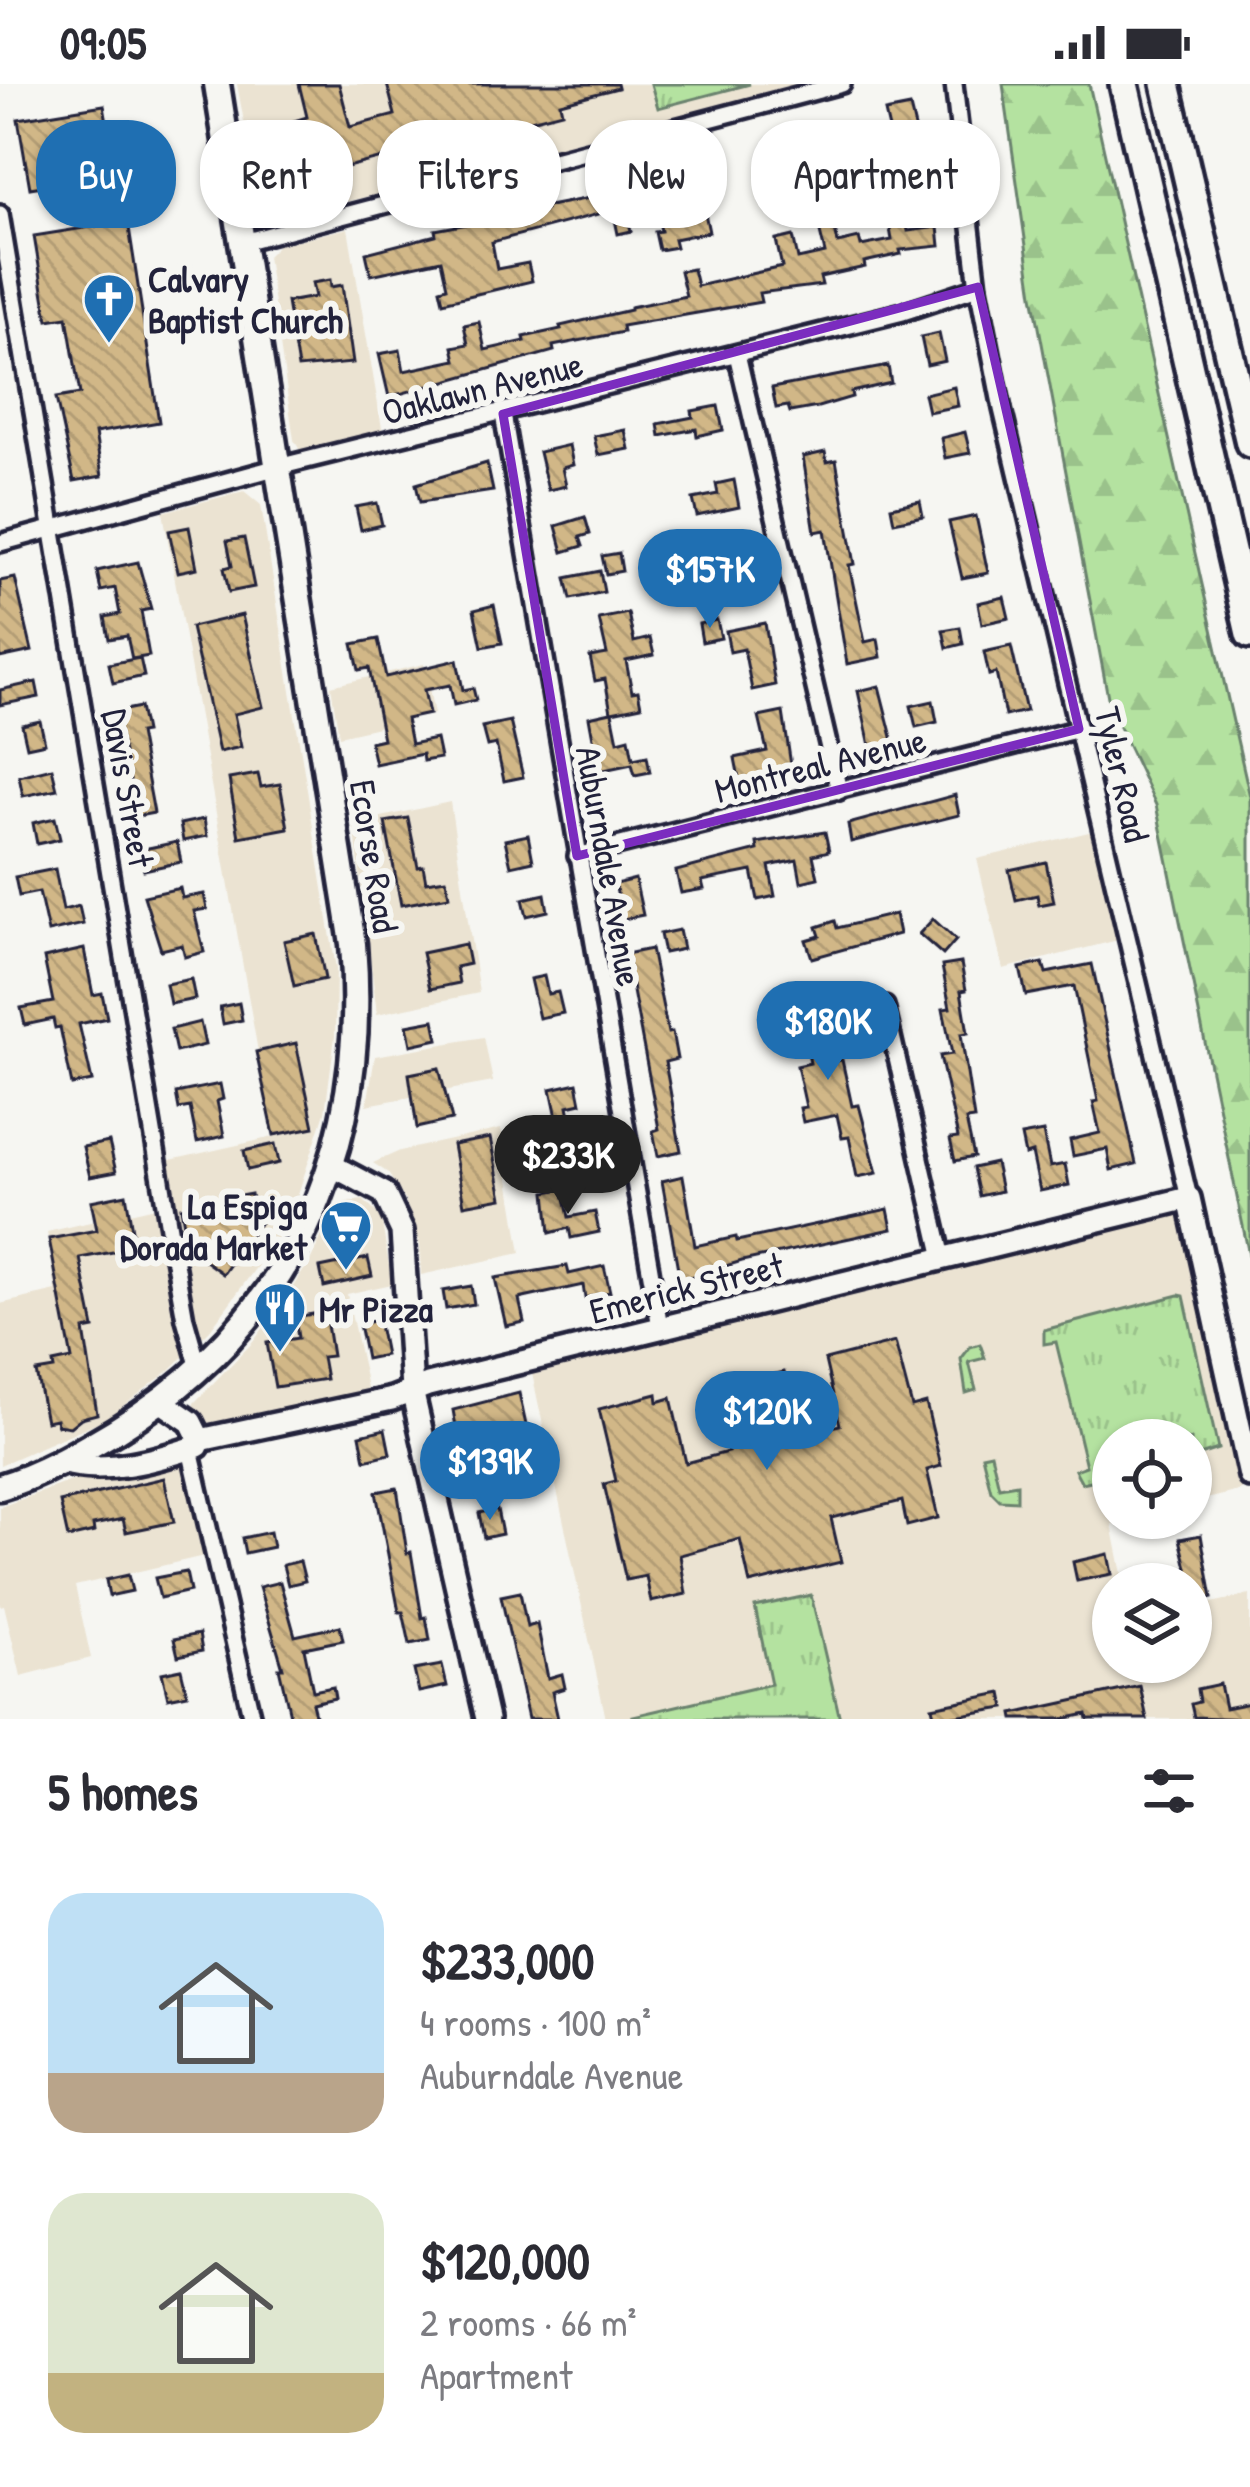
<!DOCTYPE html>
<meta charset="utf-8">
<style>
:root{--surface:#fff;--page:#f7f7f7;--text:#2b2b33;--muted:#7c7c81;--accent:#1f6fb2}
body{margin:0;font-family:"Patrick Hand",sans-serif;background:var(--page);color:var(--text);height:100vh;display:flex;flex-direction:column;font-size:45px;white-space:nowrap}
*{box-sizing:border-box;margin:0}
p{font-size:39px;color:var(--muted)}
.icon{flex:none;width:66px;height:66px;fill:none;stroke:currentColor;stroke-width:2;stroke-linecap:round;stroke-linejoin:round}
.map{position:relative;height:1635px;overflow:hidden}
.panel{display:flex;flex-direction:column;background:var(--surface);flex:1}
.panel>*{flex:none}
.banner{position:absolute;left:36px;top:36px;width:1179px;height:108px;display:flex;gap:24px}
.controls{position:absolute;left:1092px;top:1335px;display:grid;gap:24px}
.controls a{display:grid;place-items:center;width:120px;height:120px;border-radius:50%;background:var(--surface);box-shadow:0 3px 9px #0004;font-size:60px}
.price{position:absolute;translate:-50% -102px;padding:0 27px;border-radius:42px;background:var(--accent);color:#fff;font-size:39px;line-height:78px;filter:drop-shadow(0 3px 6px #0008)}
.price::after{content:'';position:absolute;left:50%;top:72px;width:36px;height:27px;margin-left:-18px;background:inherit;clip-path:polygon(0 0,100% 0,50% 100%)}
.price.active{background:#222;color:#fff}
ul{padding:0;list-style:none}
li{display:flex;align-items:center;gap:36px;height:300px;padding:0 48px}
li span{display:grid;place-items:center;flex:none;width:336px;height:240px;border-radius:36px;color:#555}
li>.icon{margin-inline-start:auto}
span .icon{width:144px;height:144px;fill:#fffc;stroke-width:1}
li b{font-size:51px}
h2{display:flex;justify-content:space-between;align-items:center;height:144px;padding:0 48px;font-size:51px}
.tag{padding:0 42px;border-radius:48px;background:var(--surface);box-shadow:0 3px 9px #0004;font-size:42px;line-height:108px}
.tag.active{background:var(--accent);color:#fff}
.status{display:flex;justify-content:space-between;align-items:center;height:84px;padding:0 60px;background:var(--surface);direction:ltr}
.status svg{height:33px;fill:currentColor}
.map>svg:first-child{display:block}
.built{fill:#ebe3d2}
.grass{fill:url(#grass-tufts);stroke:#6b826e;stroke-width:3}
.forest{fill:url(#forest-firs);stroke:#6b826e;stroke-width:3}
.building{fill:url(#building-back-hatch);stroke:#22223b;stroke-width:3}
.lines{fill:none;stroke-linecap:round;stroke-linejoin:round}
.street-casing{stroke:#22223b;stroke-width:24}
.secondary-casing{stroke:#22223b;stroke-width:30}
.primary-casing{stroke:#22223b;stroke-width:33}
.highway-casing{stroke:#22223b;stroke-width:36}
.street{stroke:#f6f6f2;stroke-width:15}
.secondary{stroke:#f6f6f2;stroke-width:21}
.primary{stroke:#f6f6f2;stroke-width:24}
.highway{stroke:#f6f6f2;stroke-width:27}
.marked{fill:none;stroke:#7b2cbf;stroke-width:9;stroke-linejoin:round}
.labels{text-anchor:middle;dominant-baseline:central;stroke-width:12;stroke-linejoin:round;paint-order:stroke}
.poi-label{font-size:36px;font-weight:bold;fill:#22223b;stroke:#f6f6f2;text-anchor:start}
.street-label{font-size:36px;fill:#22223b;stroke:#f6f6f2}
</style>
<div class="status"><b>09:05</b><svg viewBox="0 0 49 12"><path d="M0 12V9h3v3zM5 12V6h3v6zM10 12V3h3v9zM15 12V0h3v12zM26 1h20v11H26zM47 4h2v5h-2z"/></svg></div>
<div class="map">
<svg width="1250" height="1635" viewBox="0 0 1250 1635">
<defs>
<pattern id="grass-tufts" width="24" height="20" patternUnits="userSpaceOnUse" patternTransform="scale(3)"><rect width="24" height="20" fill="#b4e2a0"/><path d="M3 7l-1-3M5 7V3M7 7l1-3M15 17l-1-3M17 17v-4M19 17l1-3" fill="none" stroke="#9ac28b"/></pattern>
<pattern id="forest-firs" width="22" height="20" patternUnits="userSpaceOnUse" patternTransform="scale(3)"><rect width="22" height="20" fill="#b4e2a0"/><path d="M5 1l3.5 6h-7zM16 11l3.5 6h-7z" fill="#9ac28b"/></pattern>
<pattern id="building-back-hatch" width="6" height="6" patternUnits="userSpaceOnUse" patternTransform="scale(3)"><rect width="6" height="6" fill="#d1b787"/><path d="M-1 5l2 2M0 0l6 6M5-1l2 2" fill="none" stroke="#b39d75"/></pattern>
</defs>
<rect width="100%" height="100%" fill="#f6f6f2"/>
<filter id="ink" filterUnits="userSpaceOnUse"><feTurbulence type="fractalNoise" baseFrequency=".00833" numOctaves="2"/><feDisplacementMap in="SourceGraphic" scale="24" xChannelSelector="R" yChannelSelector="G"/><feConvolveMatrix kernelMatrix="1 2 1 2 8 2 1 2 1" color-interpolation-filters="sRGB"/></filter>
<g filter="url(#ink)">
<!-- built -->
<g class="built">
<path d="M237,0H807L617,46L443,96L262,136Z"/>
<path d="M348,144L384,356L309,371L301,368L294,356L267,172L278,161Z"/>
<path d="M244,407L261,421L336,885L335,952L325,1028L298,1110L277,1155L210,1246L170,1286L107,1334L0,1381V1220L56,1207L47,1148L173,1119L166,1077L273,1053L163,428Z"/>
<path d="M424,580L434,630L339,652L331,602Z"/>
<path d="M450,718L479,909L377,930L354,739Z"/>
<path d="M1093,747L1118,856L1003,885L977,775Z"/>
<path d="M484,953L493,998L367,1021L375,972Z"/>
<path d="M501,1045L521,1169L421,1191L420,1161L405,1116L388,1089L373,1079L400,1067Z"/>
<path d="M363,1116L381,1133L392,1200L347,1210L368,1308L207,1345L192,1330L194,1319L253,1258L286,1213L310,1177L333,1128L346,1118Z"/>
<path d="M1179,1128L1242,1406L1191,1419V1356H1113V1434H1132L1112,1440L1124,1500H1113V1578H1191V1523L1250,1511V1635H606L531,1285Z"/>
<path d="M182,1375L204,1472L75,1502L91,1574L21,1592L4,1521L0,1522V1423L68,1398Z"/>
</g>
<!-- grass -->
<g class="grass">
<path d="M651,0H750L658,24Z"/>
<path d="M1179,1211L1184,1212L1218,1365L1191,1374V1356H1113V1392L1082,1399L1075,1386L1086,1382L1056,1258L1044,1260V1246Z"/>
<path d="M980,1260L985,1274L969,1278L976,1306L966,1309L961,1275L970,1263Z"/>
<path d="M991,1369L999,1403L1017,1400V1417L1000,1416L991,1407L982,1371Z"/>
<path d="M811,1511L840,1635H634L633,1632L771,1600L755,1523Z"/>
</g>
<!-- forest -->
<path class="forest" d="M1003,0H1089L1250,713V1176L1156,721L1110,624L1033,211Z"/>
<!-- building -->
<g class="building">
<path d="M299,0H339L350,43L395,31L387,0H617L618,4L560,19L562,28L320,90L312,64L302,67L294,37L307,33Z"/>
<path d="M104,21L116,90L30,104L18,35Z"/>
<path d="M910,23L919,60L925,59L928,75L894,83L891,70L863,74L861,62L892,58L885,28Z"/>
<path d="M710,80L715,103L700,106L709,148L674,155L676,163L659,166L655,148L661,147L655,118L626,125L631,147L618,150L613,126L492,158L497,185L528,179L532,197L443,218L440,205L447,203L441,176L371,191L366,169L436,151L435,146L545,126L544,123L615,109Z"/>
<path d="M841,80L847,104L782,119L777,95Z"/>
<path d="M936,102L939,116L918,120L915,107Z"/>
<path d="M902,113L908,147L938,143L940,162L900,166L901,170L864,178L865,183L820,193L822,201L759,209L761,218L622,242L623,248L553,262L554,267L389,313L379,270L400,266L404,287L456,276L453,263L468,260L464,241L479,238L485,266L525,257L524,253L561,245L560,242L630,226V223L686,212L680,187L693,185L697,202L782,183L776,156L793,152L798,175L825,169L819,144L834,141L838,159L859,154L861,162L892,156L885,116Z"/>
<path d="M128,137L159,338L95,349L102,392L74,397L56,314L80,310L67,233L48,236L34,152Z"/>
<path d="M330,196L331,203L342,201L353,279L298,284L287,218L315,213L312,199Z"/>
<path d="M939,249L945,277L927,281L921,253Z"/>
<path d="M888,282L891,299L851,308L852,313L818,323L790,328L788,322L776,324L772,304Z"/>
<path d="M954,303L958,322L928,328L924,310Z"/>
<path d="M718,322L723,346L697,352L696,345L660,352L658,340L693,333L692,327Z"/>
<path d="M625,346L629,365L598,371L594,352Z"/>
<path d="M965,348L970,369L945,374L941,354Z"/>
<path d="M569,361L573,381L562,384L566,402L548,406L539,368Z"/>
<path d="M825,368L827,378L836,376L855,480L849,481L865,558L878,555L881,573L847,580L825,446L815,448L803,373Z"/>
<path d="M487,379L493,407L420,418L416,400Z"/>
<path d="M734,396L739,423L697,432L693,415L718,410L716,400Z"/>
<path d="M920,417L923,432L894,438L891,423Z"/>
<path d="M377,419L382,441L361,446L356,423Z"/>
<path d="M976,432L988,489L962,494L949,438Z"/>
<path d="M585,433L590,450L580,453L583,462L563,468L556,442Z"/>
<path d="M189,443L197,484L178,488L169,447Z"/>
<path d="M740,448L753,509L735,513L722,452Z"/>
<path d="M244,454L254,503L229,508L224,484L232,482L227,457Z"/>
<path d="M619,469L622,487L606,490L602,472Z"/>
<path d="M138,478L151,525L141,527L149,572L132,575L127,552L109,555L105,533L120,530L115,504L101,507L97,487Z"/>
<path d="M600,487L604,508L571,515L566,494Z"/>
<path d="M15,494L32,567L0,574V497Z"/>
<path d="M1004,513L1009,534L982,540L978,519Z"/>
<path d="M494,521L502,559L482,563L474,526Z"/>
<path d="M628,529L634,558L650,554L654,571L626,577L632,608L638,607L641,622L612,628L618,657L629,654L633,675L647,672L650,688L635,691L632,680L599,687L589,633L611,628L605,595L595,597L590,573L607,570L599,535Z"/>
<path d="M242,531L263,623L234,630L241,663L219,668L191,543Z"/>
<path d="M717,536L721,554L702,558L699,540Z"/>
<path d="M765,539L775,601L752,606L744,565L730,568L726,547Z"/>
<path d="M960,543L963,560L947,564L943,546Z"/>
<path d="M378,555L386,593L457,576L463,606L473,604L476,616L454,621L450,601L424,606L429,630L406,635L411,660L436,655L440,674L423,677L422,670L375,680L370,658L383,655L369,584L359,586L353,560Z"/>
<path d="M1011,562L1026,627L1005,632L996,589L989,591L984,568Z"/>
<path d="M140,574L144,592L113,599L109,580Z"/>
<path d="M36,598L39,613L0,621V606Z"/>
<path d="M879,602L894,661L871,666L858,607Z"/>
<path d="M933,617L937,638L916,643L911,622Z"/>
<path d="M140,623L145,648L139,649L154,729L138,732L115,628Z"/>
<path d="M783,628L792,688L740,699L735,674L767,667L759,633Z"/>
<path d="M40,637L45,659L27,663L22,641Z"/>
<path d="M510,637L523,693L504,697L496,660L487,662L482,643Z"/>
<path d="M52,684L57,705L23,712L19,692Z"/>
<path d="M258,690L261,703L280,700L288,744L239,753L229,695Z"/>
<path d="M955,711L959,731L851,758L848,740Z"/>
<path d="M55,734L60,755L37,760L33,739Z"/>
<path d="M408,734L418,783L423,782L426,798L446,795L449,812L401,821L385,738Z"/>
<path d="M204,735L207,752L183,757L180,740Z"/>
<path d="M825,748L829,767L813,771L818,794L801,798L797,776L769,782L775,812L758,816L752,787L702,797L704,805L681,809L676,787L758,766L757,759Z"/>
<path d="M528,751L533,777L511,782L505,756Z"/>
<path d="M177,758L181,778L144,786L139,766Z"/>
<path d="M1046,778L1054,818L1039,821L1037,811L1016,816L1009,786Z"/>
<path d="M55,785L63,826L79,822L83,840L48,848L39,808L19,812L15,793Z"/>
<path d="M635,795L643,831L623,835L615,800Z"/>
<path d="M180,804L182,814L204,810L207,825L194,827L204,868L185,873L182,861L161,866L144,812Z"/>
<path d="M545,810L548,827L527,832L523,815Z"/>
<path d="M895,830L899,850L812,874L806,856L820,852L817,843L835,837L837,844Z"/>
<path d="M933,835L956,856L943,871L919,850Z"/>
<path d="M679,846L683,865L664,869L660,850Z"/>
<path d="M316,850L325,895L294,902L284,857Z"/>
<path d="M465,860L469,880L456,883L459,899L430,905L422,869Z"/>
<path d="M84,865L93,911L102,909L107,934L79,940L92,997L72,1001L60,943L55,944L53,935L25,941L21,924L53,918L44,874Z"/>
<path d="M651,865L668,949L672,948L677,975L665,978L681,1067L658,1072L653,1047L659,1045L626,870Z"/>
<path d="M961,879L966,906L961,907L968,949L961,950L974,1035L966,1036L974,1073L955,1077L950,1055L958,1054L940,972L952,970L943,925L950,924L942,882Z"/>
<path d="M1043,879L1046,889L1092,880L1136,1080L1111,1086L1107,1065L1073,1072L1070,1056L1100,1049L1093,1018L1098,1017L1074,902L1026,911L1020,884Z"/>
<path d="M544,892L548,910L558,908L563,929L539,934L530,895Z"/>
<path d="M191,895L195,915L170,920L166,900Z"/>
<path d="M810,899L830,978L842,976L852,1022L859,1021L877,1089L857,1093L849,1053L842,1054L837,1031L803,1038L800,1024L806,1023L797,982L810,979L800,933L797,934L786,904Z"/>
<path d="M239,919L242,936L223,940L220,923Z"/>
<path d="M434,936L438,955L411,961L407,941Z"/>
<path d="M200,938L205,961L176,968L171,945Z"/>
<path d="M296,959L314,1043L274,1051L256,968Z"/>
<path d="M439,984L452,1036L417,1044L409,990Z"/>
<path d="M577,999L581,1019L568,1022L580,1080L586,1078L589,1094L563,1100L556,1053L546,1055L542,1036L557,1033L551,1005Z"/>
<path d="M220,1000L223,1015L217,1017L224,1052L197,1058L190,1023L179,1025L176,1009Z"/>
<path d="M1043,1048L1050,1083L1065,1080L1069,1101L1040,1107L1032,1069L1025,1071L1021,1052Z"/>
<path d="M490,1054L502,1114L464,1121L453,1061Z"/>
<path d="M109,1058L116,1088L90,1093L83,1063Z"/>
<path d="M275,1060L279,1079L248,1086L244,1067Z"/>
<path d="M995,1079L1001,1107L979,1112L973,1084Z"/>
<path d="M683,1092L695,1162L736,1153L737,1157L888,1125L892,1145L742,1177L680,1196L662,1097Z"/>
<path d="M563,1105L569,1133L595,1128L599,1148L571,1154L569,1144L550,1149L546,1108Z"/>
<path d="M126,1110L135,1164L80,1174L94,1244L84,1246L97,1330L81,1334L70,1343L57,1341L56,1335L46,1337L36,1288L54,1285L53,1279L72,1275L49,1155L97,1146L91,1117Z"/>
<path d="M251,1110L252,1117L268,1127L223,1190L188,1165L181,1123Z"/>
<path d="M368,1174L372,1192L324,1203L320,1184Z"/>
<path d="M567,1182L569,1190L604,1182L610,1208L585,1214L583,1201L519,1215L524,1238L506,1242L495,1194Z"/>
<path d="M471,1202L474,1220L446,1225L443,1207Z"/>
<path d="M325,1228L332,1272L322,1273L326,1295L275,1303L267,1259L298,1254L295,1233Z"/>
<path d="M378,1236L385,1271L366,1275L359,1240Z"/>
<path d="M895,1258L912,1323L926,1319L941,1382L927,1386L938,1434L907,1442L902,1417L831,1434L841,1478L750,1500L740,1455L680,1471L686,1510L651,1518L646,1492L626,1496L604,1400L616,1397L599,1325L657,1310L658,1318L671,1314L686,1379L728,1368L713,1305L784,1288L799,1351L840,1341L825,1276Z"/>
<path d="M519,1309L526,1341L481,1351L486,1377L463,1381L453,1326Z"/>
<path d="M385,1345L390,1370L365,1376L360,1351Z"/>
<path d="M164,1394L174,1438L126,1448L123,1435L93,1441L94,1448L68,1454L60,1418Z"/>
<path d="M397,1404L407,1469L411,1468L422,1534L426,1533L430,1556L410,1560L403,1528H399L376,1408Z"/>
<path d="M497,1425L502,1450L484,1454L479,1429Z"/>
<path d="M270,1448L273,1463L245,1469L242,1454Z"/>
<path d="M1201,1451L1212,1514L1191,1519V1500L1180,1455Z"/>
<path d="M1108,1470L1112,1490L1077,1497L1073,1478Z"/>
<path d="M300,1477L305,1497L288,1501L283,1481Z"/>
<path d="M186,1488L190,1507L160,1514L155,1494Z"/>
<path d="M128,1491L132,1507L109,1512L106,1496Z"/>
<path d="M280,1498L295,1552L340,1542L343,1556L304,1564L313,1607L333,1603L335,1614L312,1619L316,1635H291L279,1584H283L259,1503Z"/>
<path d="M520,1508L527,1543L537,1540L548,1594L562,1590L565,1604L552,1608L558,1635H528L501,1512Z"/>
<path d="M199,1550L202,1567L178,1572L174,1555Z"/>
<path d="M442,1581L447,1602L419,1608L414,1586Z"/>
<path d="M181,1585L187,1610L168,1614L162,1589Z"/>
<path d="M1220,1600L1225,1624L1250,1619V1635L1194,1633L1191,1620L1199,1618L1197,1605Z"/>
<path d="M1140,1602L1147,1635H1088L1087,1630L1063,1635H1014L1013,1630Z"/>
<path d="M1002,1609L1005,1624L935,1635L932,1623Z"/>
</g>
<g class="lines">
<!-- street casing -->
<g class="street-casing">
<g id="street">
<path d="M954,0L978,203L1002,325L1189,1114"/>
<path d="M0,130L172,1162L185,1235L200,1288"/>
<path d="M243,158L842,0"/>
<path d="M737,270L839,707"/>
<path d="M503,330L660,1243"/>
<path d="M0,459L278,383L903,228L978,203"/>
<path d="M577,772L1079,645"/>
<path d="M885,922L943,1174"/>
<path d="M190,1365L252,1635"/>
</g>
</g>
<!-- secondary casing -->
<g class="secondary-casing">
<g id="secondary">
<path d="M331,1081L384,1109L402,1147L412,1306L487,1635"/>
<path d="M200,1356L392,1315L428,1301L1189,1114L1250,1392"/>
<path d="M61,1378C104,1391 156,1376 198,1362L200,1356L191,1338L162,1318"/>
</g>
</g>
<!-- primary casing -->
<g class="primary-casing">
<path id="primary" d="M0,1403C41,1391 78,1369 115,1347C293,1238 370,1067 353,860L217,0"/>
</g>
<!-- highway casing -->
<g class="highway-casing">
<g id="highway">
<path d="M1124,0L1250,550"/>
<path d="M1166,0L1250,359"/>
</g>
</g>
<!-- street -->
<use href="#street" class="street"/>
<!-- secondary -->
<use href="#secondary" class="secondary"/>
<!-- primary -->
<use href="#primary" class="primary"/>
<!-- highway -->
<use href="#highway" class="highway"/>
</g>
</g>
<!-- marked area -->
<path class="marked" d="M978,203L1079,645L577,772L503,330Z"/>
<!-- icons -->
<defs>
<g id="church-pin" transform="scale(2.7)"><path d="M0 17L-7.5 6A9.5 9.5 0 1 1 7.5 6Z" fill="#1f6fb2" stroke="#f6f6f2"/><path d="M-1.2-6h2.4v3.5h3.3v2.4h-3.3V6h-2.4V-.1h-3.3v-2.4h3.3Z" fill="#fff"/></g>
<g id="supermarket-pin" transform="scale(2.7)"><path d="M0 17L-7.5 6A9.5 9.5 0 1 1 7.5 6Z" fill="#1f6fb2" stroke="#f6f6f2"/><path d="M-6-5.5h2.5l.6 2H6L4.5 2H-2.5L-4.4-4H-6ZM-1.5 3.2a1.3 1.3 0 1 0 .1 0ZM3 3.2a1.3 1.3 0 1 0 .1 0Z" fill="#fff"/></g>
<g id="restaurant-pin" transform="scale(2.7)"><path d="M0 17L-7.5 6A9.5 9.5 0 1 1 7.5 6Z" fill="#1f6fb2" stroke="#f6f6f2"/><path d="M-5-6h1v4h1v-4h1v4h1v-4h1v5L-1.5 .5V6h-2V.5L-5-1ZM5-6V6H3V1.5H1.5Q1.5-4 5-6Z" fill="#fff"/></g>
</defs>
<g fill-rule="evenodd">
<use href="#church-pin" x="109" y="215"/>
<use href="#supermarket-pin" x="346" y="1142"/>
<use href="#restaurant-pin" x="280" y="1224"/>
</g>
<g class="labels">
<!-- poi labels -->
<g class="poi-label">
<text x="148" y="194">Calvary<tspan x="148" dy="41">Baptist Church</tspan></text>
<text x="307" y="1121" text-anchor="end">La Espiga<tspan x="307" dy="41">Dorada Market</tspan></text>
<text x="319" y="1224">Mr Pizza</text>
</g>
<!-- street labels -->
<g class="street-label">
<text transform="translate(482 303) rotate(-14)">Oaklawn Avenue</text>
<text transform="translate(820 680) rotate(-14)">Montreal Avenue</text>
<text transform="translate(1123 690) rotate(77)">Tyler Road</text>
<text transform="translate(129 704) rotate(80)">Davis Street</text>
<text transform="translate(375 772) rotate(81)">Ecorse Road</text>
<text transform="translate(610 782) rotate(80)">Auburndale Avenue</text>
<text transform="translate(686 1203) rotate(-14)">Emerick Street</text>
</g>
</g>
</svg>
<div class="controls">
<a><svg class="icon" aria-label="locate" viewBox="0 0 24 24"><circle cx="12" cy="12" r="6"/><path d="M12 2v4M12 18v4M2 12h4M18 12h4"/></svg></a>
<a><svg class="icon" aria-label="layers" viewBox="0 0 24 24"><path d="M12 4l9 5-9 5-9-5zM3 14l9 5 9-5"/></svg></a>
</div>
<b class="price" style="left:710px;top:547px">$157K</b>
<b class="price" style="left:828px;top:999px">$180K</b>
<b class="price active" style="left:568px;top:1133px">$233K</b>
<b class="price" style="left:767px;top:1389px">$120K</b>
<b class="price" style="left:490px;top:1439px">$139K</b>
<div class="banner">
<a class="tag active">Buy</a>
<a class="tag">Rent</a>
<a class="tag">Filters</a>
<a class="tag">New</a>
<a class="tag">Apartment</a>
</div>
</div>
<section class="panel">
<h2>5 homes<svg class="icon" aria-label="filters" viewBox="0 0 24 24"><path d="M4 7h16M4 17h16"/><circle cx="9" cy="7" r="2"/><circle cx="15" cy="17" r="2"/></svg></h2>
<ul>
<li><span style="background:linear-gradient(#bfe0f5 75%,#b9a48a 0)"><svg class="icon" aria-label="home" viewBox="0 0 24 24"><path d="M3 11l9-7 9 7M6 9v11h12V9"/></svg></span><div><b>$233,000</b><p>4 rooms · 100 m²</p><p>Auburndale Avenue</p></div></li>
<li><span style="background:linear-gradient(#dfe7d0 75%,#c2b280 0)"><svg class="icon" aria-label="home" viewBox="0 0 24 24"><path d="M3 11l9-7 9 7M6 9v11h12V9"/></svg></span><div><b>$120,000</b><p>2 rooms · 66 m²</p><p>Apartment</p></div></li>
</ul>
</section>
